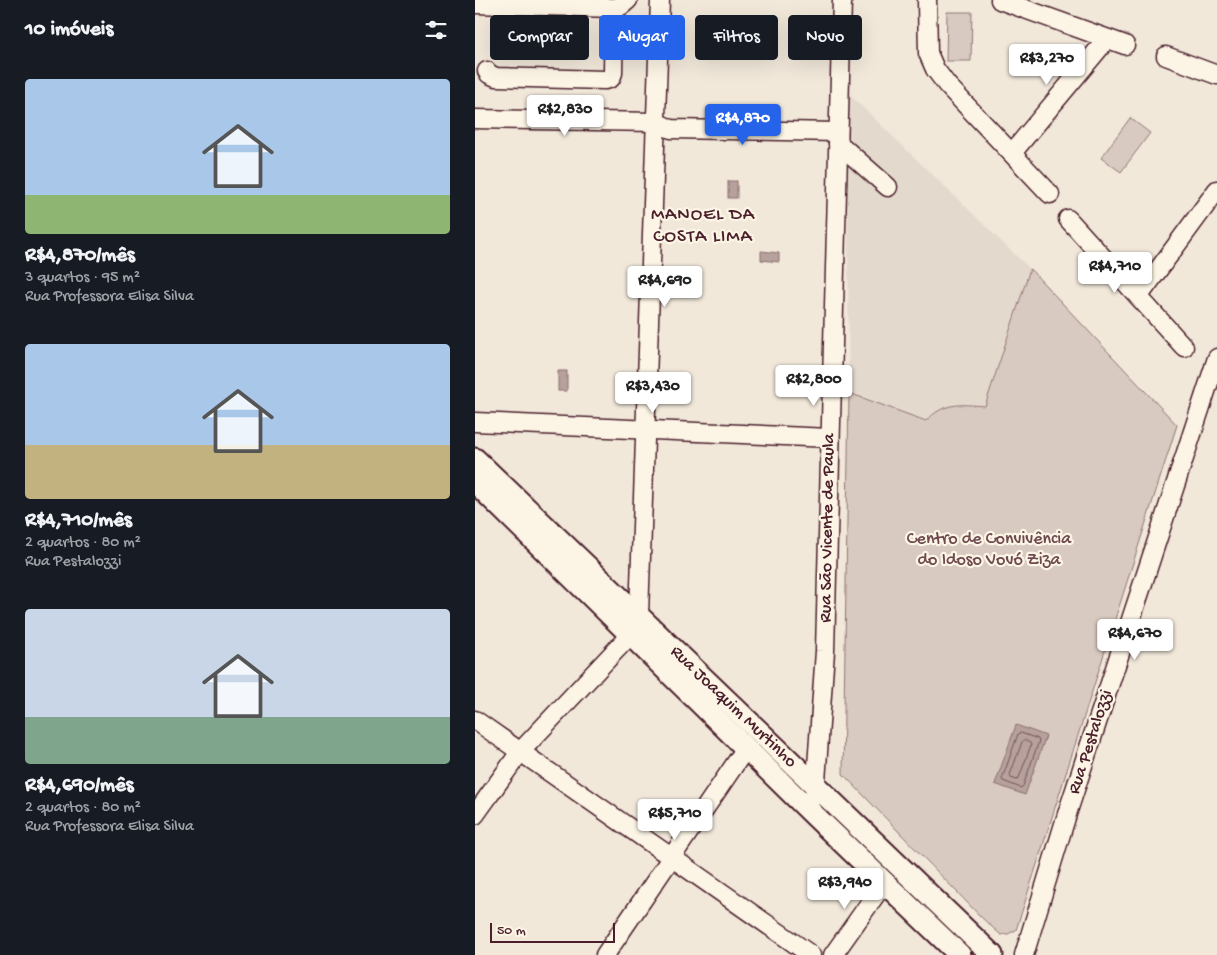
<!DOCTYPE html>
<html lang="pt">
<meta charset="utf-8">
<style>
:root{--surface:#171b24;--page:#20242c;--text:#f1f3f6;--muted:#9ea1a6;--accent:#2563eb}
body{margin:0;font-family:"Gochi Hand",sans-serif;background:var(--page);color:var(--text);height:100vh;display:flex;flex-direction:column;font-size:19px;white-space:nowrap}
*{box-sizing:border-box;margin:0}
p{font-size:16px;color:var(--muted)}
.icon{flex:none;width:28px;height:28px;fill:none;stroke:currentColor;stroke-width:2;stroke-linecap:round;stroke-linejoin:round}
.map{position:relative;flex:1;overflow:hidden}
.sheet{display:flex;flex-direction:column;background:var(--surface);width:475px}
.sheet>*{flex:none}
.banner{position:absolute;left:15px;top:15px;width:475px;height:45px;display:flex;gap:10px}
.scale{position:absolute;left:15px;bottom:12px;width:125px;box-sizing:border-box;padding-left:5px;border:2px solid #4a1f2b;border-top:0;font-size:14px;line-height:18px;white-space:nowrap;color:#4a1f2b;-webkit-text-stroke:4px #fcf5e5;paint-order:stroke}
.price{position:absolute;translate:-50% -42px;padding:0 11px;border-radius:5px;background:#fff;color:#222;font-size:16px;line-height:32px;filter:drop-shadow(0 1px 2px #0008)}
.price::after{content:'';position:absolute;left:50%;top:30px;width:15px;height:11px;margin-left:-8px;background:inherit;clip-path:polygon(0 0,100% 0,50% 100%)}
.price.active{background:var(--accent);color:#fff}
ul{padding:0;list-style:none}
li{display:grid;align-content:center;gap:10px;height:265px;padding:0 25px}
li span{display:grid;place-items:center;height:155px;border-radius:5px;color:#555}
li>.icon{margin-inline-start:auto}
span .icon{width:90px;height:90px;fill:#fffc;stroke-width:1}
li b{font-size:21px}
h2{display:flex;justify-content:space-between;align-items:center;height:60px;padding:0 25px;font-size:21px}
.tag{padding:0 18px;border-radius:5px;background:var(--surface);box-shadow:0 5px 20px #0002;font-size:18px;line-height:45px}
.tag.active{background:var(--accent);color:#fff}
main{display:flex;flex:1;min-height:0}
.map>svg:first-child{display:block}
.built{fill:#e4d9cd}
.green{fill:#d8cac0;stroke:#917476}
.water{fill:#b6a19c;stroke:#8b6d6f}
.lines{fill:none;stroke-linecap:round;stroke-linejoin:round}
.shore{stroke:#755358;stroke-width:1}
.minor-casing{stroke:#4a1f2b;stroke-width:21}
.major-casing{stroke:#4a1f2b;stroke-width:25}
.minor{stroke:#fcf5e5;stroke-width:18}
.major{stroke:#fcf5e5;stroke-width:21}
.labels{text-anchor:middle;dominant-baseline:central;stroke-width:4.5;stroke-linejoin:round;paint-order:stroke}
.street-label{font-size:18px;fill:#4a1f2b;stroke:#fcf5e5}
.park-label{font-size:18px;fill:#6e4a50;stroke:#fcf5e5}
.neighbourhood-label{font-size:19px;letter-spacing:1px;fill:#4a1f2b;stroke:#fcf5e5}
</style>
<main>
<section class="sheet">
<h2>10 imóveis<svg class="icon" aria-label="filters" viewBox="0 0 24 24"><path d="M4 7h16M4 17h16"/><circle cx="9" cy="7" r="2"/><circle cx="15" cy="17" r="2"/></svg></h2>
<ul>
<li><span style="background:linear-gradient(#a9c7e8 75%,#8fb573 0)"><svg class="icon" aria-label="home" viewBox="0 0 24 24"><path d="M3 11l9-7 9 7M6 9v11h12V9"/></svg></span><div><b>R$4,870/mês</b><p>3 quartos · 95 m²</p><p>Rua Professora Elisa Silva</p></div></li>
<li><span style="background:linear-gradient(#a9c7e8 65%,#c2b280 0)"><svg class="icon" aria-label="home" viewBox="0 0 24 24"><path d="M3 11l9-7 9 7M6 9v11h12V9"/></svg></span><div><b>R$4,710/mês</b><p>2 quartos · 80 m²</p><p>Rua Pestalozzi</p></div></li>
<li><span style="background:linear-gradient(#c9d6e8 70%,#7fa58c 0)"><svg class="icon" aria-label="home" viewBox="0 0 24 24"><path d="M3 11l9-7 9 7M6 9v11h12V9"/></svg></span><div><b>R$4,690/mês</b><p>2 quartos · 80 m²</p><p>Rua Professora Elisa Silva</p></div></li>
</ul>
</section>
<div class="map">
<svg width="742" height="955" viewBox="0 0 742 955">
<rect width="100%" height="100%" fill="#f1e8da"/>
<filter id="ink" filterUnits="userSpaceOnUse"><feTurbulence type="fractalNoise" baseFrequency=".02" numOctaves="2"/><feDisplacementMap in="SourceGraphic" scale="10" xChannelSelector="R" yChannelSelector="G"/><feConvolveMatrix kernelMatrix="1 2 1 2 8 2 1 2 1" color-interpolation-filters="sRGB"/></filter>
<g filter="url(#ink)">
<!-- built -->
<path class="built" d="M372,92L555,269L510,406L492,404L458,413L451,421L374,393Z"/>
<!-- green -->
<g class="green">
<path d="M472,12H497L496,61H471Z"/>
<path d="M655,118L675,133L646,172L626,158Z"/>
<path d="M555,269L702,425L541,930L533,934L526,935L507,918L368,774L374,393L451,421C469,402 485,404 510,406Z"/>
</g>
<!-- water -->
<g class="water">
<rect x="253" y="181" width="9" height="17"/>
<path d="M286,251L304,253V262L286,260Z"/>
<rect x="83" y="371" width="9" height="20"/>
<path d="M541,725L571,736L550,795L520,784Z"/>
</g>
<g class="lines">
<!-- shore -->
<g class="shore">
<path d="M546,733L563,739L564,741L548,786L546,788L528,781L527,779L543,734Z"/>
<path d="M549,740L555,743L556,745L544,778L542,780L536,778L535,775L547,742Z"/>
</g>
<!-- minor casing -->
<g class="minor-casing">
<g id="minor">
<path d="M452,0L453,53L460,69L472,85L575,194"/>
<path d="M525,0L650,45"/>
<path d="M0,4L139,8L146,6L153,0"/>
<path d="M691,56L742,75"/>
<path d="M12,71L14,74L21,77L130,80L136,78L138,73L139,8"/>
<path d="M0,119L181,122L196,129L363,132"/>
<path d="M363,143L413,187"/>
<path d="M537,153L632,39"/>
<path d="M593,219L709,347"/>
<path d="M664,296L742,190"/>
<path d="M0,422L355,438"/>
<path d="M164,615L185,0"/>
<path d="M0,720L336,955"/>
<path d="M340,796L350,651L367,0"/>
<path d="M0,815L45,752L155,635"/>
<path d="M130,955L271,748"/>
<path d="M358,955L409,883"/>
<path d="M549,955L593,811L742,358"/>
</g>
</g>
<!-- major casing -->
<g class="major-casing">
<g id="major">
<path id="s1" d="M0,459L517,955"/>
<path d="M0,482L339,815L485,955"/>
</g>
</g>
<!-- minor -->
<use href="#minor" class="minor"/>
<!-- major -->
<use href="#major" class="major"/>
</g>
</g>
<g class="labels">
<!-- street labels -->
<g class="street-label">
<text transform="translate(353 528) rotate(-89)">Rua São Vicente de Paula</text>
<text stroke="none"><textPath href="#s1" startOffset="358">Rua Joaquim Murtinho</textPath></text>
<text transform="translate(616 742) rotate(-72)">Rua Pestalozzi</text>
</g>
<!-- park labels -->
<g class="park-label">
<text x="514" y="539">Centro de Convivência<tspan x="514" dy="21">do Idoso Vovó Ziza</tspan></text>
</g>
<!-- neighbourhood labels -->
<g class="neighbourhood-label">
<text x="228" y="215">MANOEL DA<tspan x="228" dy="22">COSTA LIMA</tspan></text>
</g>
</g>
</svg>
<div class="scale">50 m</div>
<b class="price" style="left:572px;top:86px">R$3,270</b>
<b class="price" style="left:90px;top:137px">R$2,830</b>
<b class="price active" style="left:268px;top:146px">R$4,870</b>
<b class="price" style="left:640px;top:294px">R$4,710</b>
<b class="price" style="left:190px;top:308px">R$4,690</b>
<b class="price" style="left:339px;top:407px">R$2,800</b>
<b class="price" style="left:178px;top:414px">R$3,430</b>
<b class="price" style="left:660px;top:661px">R$4,670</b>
<b class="price" style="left:200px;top:841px">R$5,710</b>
<b class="price" style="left:370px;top:910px">R$3,940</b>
<div class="banner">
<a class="tag">Comprar</a>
<a class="tag active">Alugar</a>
<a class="tag">Filtros</a>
<a class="tag">Novo</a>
</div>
</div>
</main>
